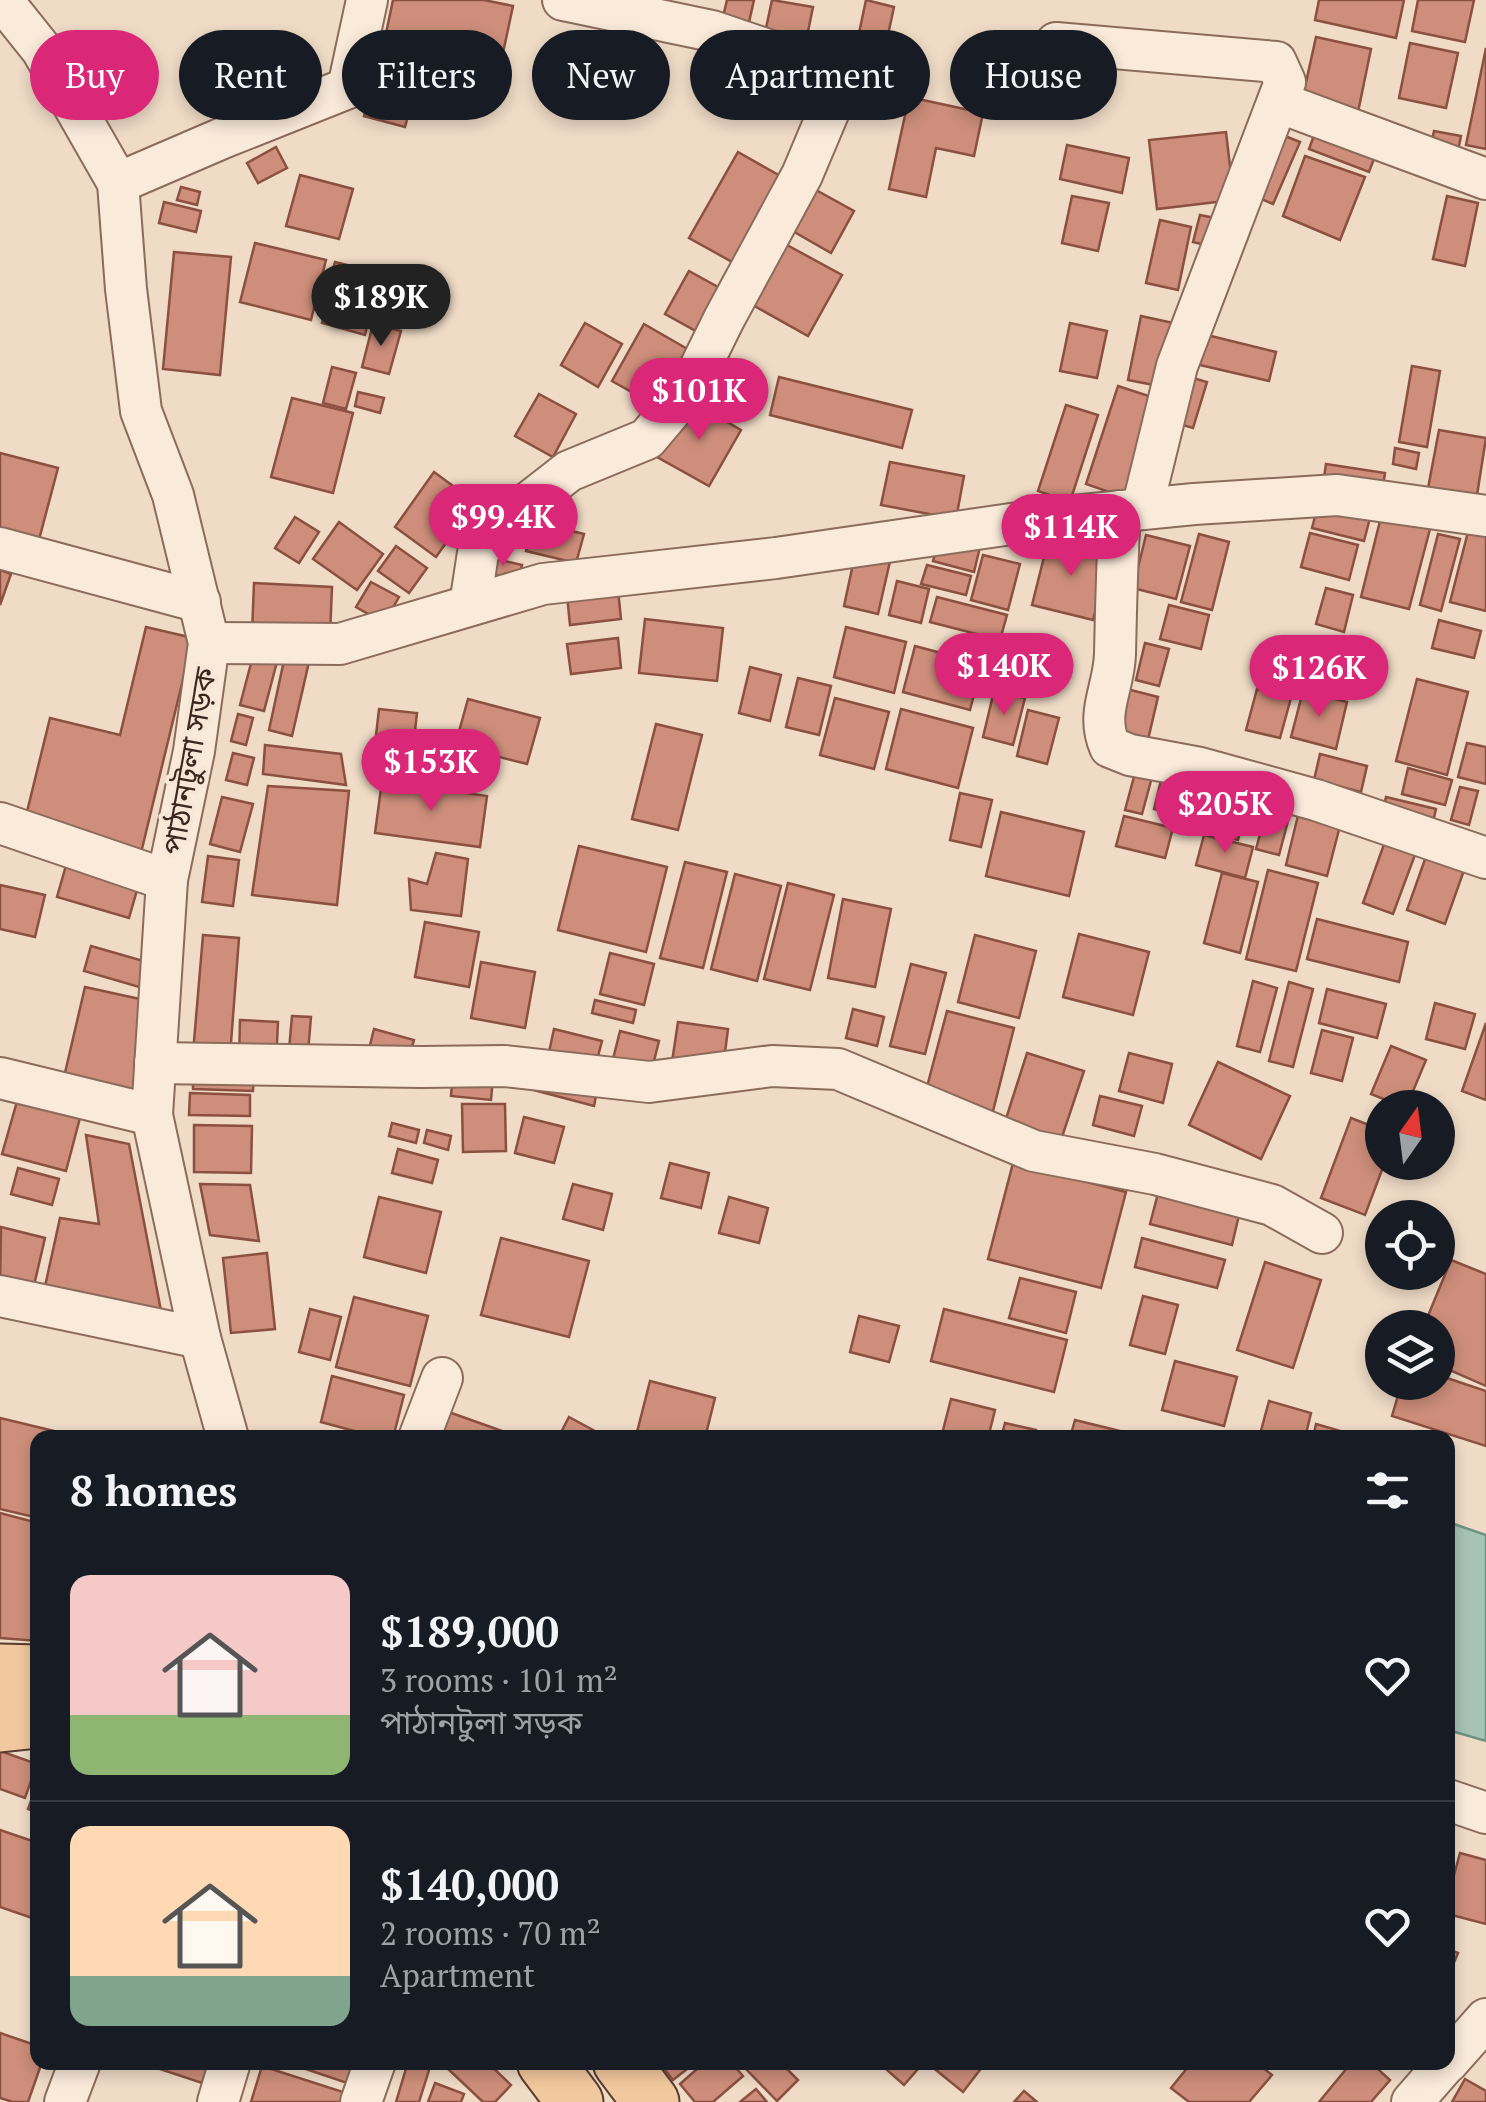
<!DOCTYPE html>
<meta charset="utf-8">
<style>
:root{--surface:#171b24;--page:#242831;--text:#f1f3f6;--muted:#9ea1a6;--line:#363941;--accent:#db2777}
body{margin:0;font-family:"PT Serif","Noto Sans Bengali",serif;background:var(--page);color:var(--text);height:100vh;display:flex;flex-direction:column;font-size:38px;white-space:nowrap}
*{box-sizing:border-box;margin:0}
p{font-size:32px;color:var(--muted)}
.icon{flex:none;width:55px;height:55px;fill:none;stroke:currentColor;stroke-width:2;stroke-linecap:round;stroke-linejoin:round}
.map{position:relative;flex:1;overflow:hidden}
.details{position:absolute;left:30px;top:1430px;width:1425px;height:640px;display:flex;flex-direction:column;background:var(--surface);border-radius:20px;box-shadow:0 5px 15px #0003}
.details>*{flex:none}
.hud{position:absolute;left:30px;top:30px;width:1428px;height:90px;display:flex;gap:20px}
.needle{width:65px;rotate:14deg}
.fabs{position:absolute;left:1365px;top:1090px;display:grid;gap:20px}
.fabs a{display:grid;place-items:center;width:90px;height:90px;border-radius:50%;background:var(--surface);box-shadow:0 5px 15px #0003;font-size:50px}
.price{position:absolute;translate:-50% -85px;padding:0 22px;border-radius:35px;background:var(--accent);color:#fff;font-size:32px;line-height:65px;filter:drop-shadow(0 2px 5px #0008)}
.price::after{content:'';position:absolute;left:50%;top:60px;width:30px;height:22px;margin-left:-15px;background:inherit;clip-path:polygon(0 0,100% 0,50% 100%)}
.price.on{background:#222;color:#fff}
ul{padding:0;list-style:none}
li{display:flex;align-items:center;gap:30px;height:250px;padding:0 40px}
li+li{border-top:2px solid var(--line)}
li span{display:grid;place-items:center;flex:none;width:280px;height:200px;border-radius:20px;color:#555}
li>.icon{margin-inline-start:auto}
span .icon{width:120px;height:120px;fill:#fffc;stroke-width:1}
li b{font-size:42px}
h2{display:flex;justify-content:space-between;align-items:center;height:120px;padding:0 40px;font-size:42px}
.pill{padding:0 35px;border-radius:45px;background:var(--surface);box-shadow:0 5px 15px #0003;font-size:35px;line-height:90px}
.pill.on{background:var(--accent);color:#fff}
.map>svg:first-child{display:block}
.water{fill:#a7c3b5;stroke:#6d9282;stroke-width:2.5}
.building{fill:#ce8e7b;stroke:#8b5040;stroke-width:2.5}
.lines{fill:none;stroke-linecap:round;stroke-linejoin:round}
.minor-casing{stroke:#8b6b5b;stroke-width:44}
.primary-casing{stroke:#593b2f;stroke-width:59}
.minor{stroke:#faeada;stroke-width:40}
.primary{stroke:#f2c89e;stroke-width:55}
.labels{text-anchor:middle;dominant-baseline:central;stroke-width:8;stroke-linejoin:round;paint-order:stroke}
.street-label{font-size:30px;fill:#3b271f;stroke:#f6e7d6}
</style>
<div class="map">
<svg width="1486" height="2102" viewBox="0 0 1486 2102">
<rect width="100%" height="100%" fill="#efdbc6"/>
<!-- water -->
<path class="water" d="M1448,1522L1486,1535V1741L1448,1730Z"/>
<!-- building -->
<g class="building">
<path d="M393,0H484L513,6L497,81L381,57Z"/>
<path d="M727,0H754L748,27L722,21Z"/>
<path d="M772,0L813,7L803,56L762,47Z"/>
<path d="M866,0L894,7L883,58L855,52Z"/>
<path d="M1319,0H1404L1396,38L1315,20Z"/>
<path d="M1418,0H1474L1465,42L1412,31Z"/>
<path d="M1316,37L1371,49L1357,117L1301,105Z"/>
<path d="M1410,43L1458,53L1446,108L1399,98Z"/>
<path d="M1486,48V149L1466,145Z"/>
<path d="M758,66L806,76L799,106L752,96Z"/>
<path d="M376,69L418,80L405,127L364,116Z"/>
<path d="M909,97L983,113L974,156L936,148L926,197L889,189Z"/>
<path d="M1320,119L1380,143L1369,172L1309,149Z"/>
<path d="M1434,131L1461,136L1456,161L1429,155Z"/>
<path d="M1226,132L1234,200L1157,209L1149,140Z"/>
<path d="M1275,132L1300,142L1273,204L1248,193Z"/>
<path d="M1067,145L1129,158L1122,193L1060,179Z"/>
<path d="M276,147L287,168L258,183L247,163Z"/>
<path d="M738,152L791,182L743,268L689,238Z"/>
<path d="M1305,156L1365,177L1340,240L1283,216Z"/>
<path d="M300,175L353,189L339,239L286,226Z"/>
<path d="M807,185L854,211L831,253L784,226Z"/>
<path d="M181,187L200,192L197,205L177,200Z"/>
<path d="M1072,196L1109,203L1098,251L1062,243Z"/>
<path d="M1447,196L1478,203L1465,266L1433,259Z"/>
<path d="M164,202L201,211L196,232L159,223Z"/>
<path d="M1200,215L1220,219L1214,247L1193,242Z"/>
<path d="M1160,220L1191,227L1178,290L1146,283Z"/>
<path d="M776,239L842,275L808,336L742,299Z"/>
<path d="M255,243L326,260L311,320L240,302Z"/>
<path d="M174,252L231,257L220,375L163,369Z"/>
<path d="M335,262L375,272L370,294L329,284Z"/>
<path d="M689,271L727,292L703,335L665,314Z"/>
<path d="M330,294L372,305L365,335L322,323Z"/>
<path d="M1141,316L1173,323L1159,386L1128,380Z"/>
<path d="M585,323L622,344L598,387L561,365Z"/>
<path d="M1070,323L1107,331L1097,378L1060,371Z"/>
<path d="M373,324L401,331L389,374L362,367Z"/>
<path d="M644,324L696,354L664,410L612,381Z"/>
<path d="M1207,335L1276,352L1269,381L1200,365Z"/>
<path d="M1412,366L1440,371L1427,447L1399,442Z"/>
<path d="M332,367L356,373L346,409L323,403Z"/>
<path d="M1183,375L1207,382L1193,428L1169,421Z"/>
<path d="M779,377L912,410L902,448L770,415Z"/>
<path d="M1118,386L1161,400L1129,499L1086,484Z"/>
<path d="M358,392L384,398L380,413L355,406Z"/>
<path d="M539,394L576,414L553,457L515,436Z"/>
<path d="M292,398L353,413L333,493L271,477Z"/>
<path d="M689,400L741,430L709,486L657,457Z"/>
<path d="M1066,405L1098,415L1070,502L1038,491Z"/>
<path d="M1439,430L1486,438L1475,508L1426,499Z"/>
<path d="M1395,448L1419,453L1416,469L1393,464Z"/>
<path d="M0,453L58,468L36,551L0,542Z"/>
<path d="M890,462L964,476L956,519L881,505Z"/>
<path d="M1326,464L1385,473L1382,493L1323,484Z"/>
<path d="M434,472L475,502L436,557L395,527Z"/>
<path d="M1318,505L1370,518L1364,541L1312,528Z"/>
<path d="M295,517L319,532L299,563L275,548Z"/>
<path d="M1381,517L1430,529L1409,609L1361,597Z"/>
<path d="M339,522L383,554L357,590L313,559Z"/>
<path d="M534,522L584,534L576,563L526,551Z"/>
<path d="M1469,528L1486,533V611L1450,602Z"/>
<path d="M1310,533L1358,545L1349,580L1301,567Z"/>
<path d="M1199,534L1229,542L1212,610L1181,602Z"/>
<path d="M1438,534L1460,539L1441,611L1420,605Z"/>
<path d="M1146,535L1190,546L1176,599L1133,588Z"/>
<path d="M940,537L980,547L974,572L933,561Z"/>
<path d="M1049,537L1110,553L1093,620L1032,605Z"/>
<path d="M396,546L427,568L409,593L378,571Z"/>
<path d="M856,550L891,557L878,614L844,606Z"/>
<path d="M983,555L1020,564L1008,610L971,600Z"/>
<path d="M488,557L522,565L518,581L484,572Z"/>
<path d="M927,565L971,576L966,595L921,584Z"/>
<path d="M0,570L11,574L0,605Z"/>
<path d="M897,581L929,589L921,623L889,615Z"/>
<path d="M371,582L399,597L384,623L356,607Z"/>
<path d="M254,583L332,587L330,636L252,633Z"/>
<path d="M1326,588L1353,595L1344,632L1316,624Z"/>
<path d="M618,590L621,619L570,625L567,595Z"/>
<path d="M937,597L1007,615L1000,640L930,622Z"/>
<path d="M1169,605L1209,615L1201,649L1160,639Z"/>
<path d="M645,619L723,628L717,681L639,673Z"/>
<path d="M1439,620L1481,631L1474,658L1432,648Z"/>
<path d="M146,627L193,638L140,857L23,828L50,718L120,735Z"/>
<path d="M846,627L906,642L894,693L834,677Z"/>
<path d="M618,638L621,668L571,674L567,644Z"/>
<path d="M1145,643L1169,649L1159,686L1136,680Z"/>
<path d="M915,646L982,664L970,710L903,692Z"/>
<path d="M312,649L292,736L269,730L286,651Z"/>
<path d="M254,652L278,658L264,711L240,705Z"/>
<path d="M750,667L781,675L770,721L739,713Z"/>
<path d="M798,678L831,686L819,735L786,727Z"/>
<path d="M1417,679L1468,692L1447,775L1396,761Z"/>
<path d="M1123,688L1158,697L1147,744L1111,735Z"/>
<path d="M1257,689L1291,698L1280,738L1246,730Z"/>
<path d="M994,691L1025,698L1013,745L983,737Z"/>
<path d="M1303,691L1347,702L1336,749L1291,737Z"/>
<path d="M835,698L889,712L874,769L820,755Z"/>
<path d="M468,699L540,718L527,764L455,746Z"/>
<path d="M379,709L417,713L410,775L372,770Z"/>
<path d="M901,709L973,728L958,788L886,769Z"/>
<path d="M1028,710L1059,718L1047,764L1017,756Z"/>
<path d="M238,714L253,718L246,745L231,741Z"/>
<path d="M656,724L702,735L678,830L632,819Z"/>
<path d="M1467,743L1486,747V784L1458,777Z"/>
<path d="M265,745L341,754L346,785L263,774Z"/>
<path d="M233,753L254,758L247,785L226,780Z"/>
<path d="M1320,754L1367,766L1361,792L1314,780Z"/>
<path d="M1138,762L1155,766L1142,814L1125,810Z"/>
<path d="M1408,768L1452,780L1445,805L1402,794Z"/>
<path d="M1161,780L1179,785L1172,814L1154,809Z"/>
<path d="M382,781L487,796L480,847L375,833Z"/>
<path d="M1208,783L1250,793L1238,840L1196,830Z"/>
<path d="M268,786L349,791L337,905L252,895Z"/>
<path d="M1460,787L1478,791L1469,825L1451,820Z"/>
<path d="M960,793L992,800L981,847L950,840Z"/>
<path d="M222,797L253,804L240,852L210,844Z"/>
<path d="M1386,797L1436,809L1430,835L1380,822Z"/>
<path d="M1269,800L1292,806L1279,855L1256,849Z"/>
<path d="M1299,811L1341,822L1327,876L1286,865Z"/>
<path d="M1001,812L1084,832L1069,896L986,876Z"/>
<path d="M1124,816L1173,828L1165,858L1116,846Z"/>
<path d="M1388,833L1419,844L1393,914L1363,903Z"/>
<path d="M1204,835L1253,847L1245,878L1196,865Z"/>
<path d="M1430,845L1468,859L1445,924L1407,910Z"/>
<path d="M579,846L667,867L646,952L558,930Z"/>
<path d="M436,853L468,859L461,916L411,910L409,879L427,884Z"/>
<path d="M69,855L141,876L129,918L57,897Z"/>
<path d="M208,856L239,860L233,906L202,902Z"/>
<path d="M685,862L727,872L703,968L660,958Z"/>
<path d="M1268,870L1318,883L1296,971L1246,959Z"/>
<path d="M1222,873L1258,882L1240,953L1204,943Z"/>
<path d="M735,874L781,886L757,981L711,969Z"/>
<path d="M788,883L834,895L810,990L764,979Z"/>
<path d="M0,885L45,895L35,937L0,929Z"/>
<path d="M843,899L891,909L875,987L828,978Z"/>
<path d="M1317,919L1408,942L1399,982L1307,959Z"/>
<path d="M425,922L479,932L469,987L415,977Z"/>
<path d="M1079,934L1149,952L1133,1015L1063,997Z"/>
<path d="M203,935L239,938L230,1056L193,1053Z"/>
<path d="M975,935L1036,951L1019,1018L958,1002Z"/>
<path d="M91,946L161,966L153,991L84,971Z"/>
<path d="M610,953L654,964L644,1005L600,994Z"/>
<path d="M481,962L535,972L525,1028L471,1018Z"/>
<path d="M911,964L946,973L925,1054L890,1046Z"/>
<path d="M1253,981L1277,988L1260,1052L1237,1046Z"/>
<path d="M1289,982L1313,989L1293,1067L1269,1061Z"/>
<path d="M85,987L158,1003L134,1106L61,1090Z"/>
<path d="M1327,989L1386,1004L1377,1038L1319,1023Z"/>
<path d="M595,1000L636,1010L633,1023L592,1013Z"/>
<path d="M1435,1003L1475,1014L1465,1049L1426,1039Z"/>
<path d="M853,1009L884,1017L877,1046L846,1038Z"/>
<path d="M947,1011L1014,1028L991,1119L923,1102Z"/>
<path d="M292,1016L311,1017L308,1052L289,1050Z"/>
<path d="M240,1020L278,1022L276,1064L239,1062Z"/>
<path d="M678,1022L728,1029L723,1068L672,1062Z"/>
<path d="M1486,1023V1100L1462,1091Z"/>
<path d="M374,1029L414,1040L407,1063L368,1053Z"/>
<path d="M554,1029L602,1041L596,1064L549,1052Z"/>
<path d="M1322,1030L1353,1038L1342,1081L1311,1073Z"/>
<path d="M620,1031L659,1041L650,1077L611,1067Z"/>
<path d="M1391,1046L1426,1060L1406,1108L1371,1094Z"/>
<path d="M1027,1053L1084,1071L1060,1143L1004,1125Z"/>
<path d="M1129,1053L1172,1064L1163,1103L1119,1091Z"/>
<path d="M1218,1062L1290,1096L1261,1159L1189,1125Z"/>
<path d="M193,1068L254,1070L253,1091L193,1089Z"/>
<path d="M453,1072L493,1077L491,1100L451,1096Z"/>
<path d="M534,1074L597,1091L594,1106L530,1089Z"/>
<path d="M190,1093L250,1095V1116L189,1115Z"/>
<path d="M1100,1096L1142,1106L1134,1136L1093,1125Z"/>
<path d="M18,1098L81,1114L66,1171L2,1154Z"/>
<path d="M462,1104H505L506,1151L463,1152Z"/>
<path d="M524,1117L564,1127L554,1163L515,1153Z"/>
<path d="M1351,1118L1382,1130V1162H1385L1365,1215L1321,1198Z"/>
<path d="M392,1123L419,1130L416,1143L389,1136Z"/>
<path d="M194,1125L252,1126L251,1173L194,1172Z"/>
<path d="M427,1130L451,1136L448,1150L424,1143Z"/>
<path d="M86,1135L129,1144L162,1316L44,1291L60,1218L99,1224Z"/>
<path d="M398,1149L438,1160L432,1183L392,1173Z"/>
<path d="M670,1163L709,1173L701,1208L661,1198Z"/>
<path d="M1013,1163L1126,1192L1101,1288L988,1259Z"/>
<path d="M18,1168L59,1179L52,1205L11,1194Z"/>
<path d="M1162,1178L1243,1198L1232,1245L1150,1224Z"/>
<path d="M200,1184L250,1185L259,1241L210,1235Z"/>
<path d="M573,1184L612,1194L603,1230L563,1219Z"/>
<path d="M379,1197L441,1212L426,1273L364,1257Z"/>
<path d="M729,1197L768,1208L759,1243L719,1233Z"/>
<path d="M1,1227L45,1238L32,1294L0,1286Z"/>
<path d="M501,1238L589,1261L569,1337L481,1315Z"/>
<path d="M1142,1238L1225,1260L1217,1288L1135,1267Z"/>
<path d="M267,1253L275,1329L231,1333L223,1258Z"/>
<path d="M1451,1260L1486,1274V1386L1438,1365V1328H1423Z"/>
<path d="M1265,1262L1321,1280L1293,1368L1237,1350Z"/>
<path d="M1020,1278L1076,1292L1066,1333L1009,1318Z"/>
<path d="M1143,1296L1178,1305L1165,1354L1130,1345Z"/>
<path d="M354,1297L428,1316L410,1386L336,1367Z"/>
<path d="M310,1309L341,1317L330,1360L299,1352Z"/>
<path d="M944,1309L1067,1340L1054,1392L931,1361Z"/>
<path d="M859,1316L899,1326L889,1362L850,1352Z"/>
<path d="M1175,1361L1237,1377L1224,1426L1162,1410Z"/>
<path d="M1438,1375L1486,1391V1446L1392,1416L1402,1382H1438Z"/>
<path d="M332,1376L404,1395L393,1438H380L321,1422Z"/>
<path d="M650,1381L715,1398L705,1438H660L637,1432Z"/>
<path d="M951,1399L995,1410L988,1438H941Z"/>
<path d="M1269,1401L1311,1413L1305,1438H1259Z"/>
<path d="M443,1410L505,1432L503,1438H434Z"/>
<path d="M569,1417L608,1438H558Z"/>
<path d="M0,1418L83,1438H38V1518L0,1509Z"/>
<path d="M1075,1420L1132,1434L1131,1438H1070Z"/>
<path d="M1005,1423L1036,1430L1034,1438H1001Z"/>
<path d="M1316,1424L1344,1432L1342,1438H1313Z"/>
<path d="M0,1513L38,1523V1641L0,1638Z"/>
<path d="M0,1751L37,1764L25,1798L0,1789Z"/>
<path d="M38,1782V1813L28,1809Z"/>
<path d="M0,1830L38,1843V1920L0,1907Z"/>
<path d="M1460,1853L1486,1860V1924L1448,1914V1897Z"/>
<path d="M1448,1949L1458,1953L1448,1977Z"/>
<path d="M0,2033L38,2046V2062H42L28,2102H13L0,2098Z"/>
<path d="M139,2062H209L202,2083Z"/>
<path d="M285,2062H354L347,2083Z"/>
<path d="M408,2062L430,2067L419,2102H396Z"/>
<path d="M448,2062H487L511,2085L495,2102H483L445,2066Z"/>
<path d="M659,2062H696L673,2080Z"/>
<path d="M705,2062H731L743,2076L713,2102H695L680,2084Z"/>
<path d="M746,2062H780L798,2080L777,2101L743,2066Z"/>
<path d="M878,2062H908L917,2070L904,2085Z"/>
<path d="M926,2062H986L963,2092Z"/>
<path d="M1192,2062H1256L1272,2075L1249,2102H1189L1171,2088Z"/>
<path d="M1352,2062H1370L1390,2080L1371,2102H1319Z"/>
<path d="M262,2066L343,2092L340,2102H251Z"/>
<path d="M1465,2079L1486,2091V2102H1452Z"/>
<path d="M435,2083L464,2094L461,2102H428Z"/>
<path d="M756,2089L767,2102H740Z"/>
<path d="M1024,2091L1037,2102H1014Z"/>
</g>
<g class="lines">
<!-- minor casing -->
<g class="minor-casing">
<g id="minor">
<path d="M2,0L42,50L118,183L126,289L141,411L173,495L209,643L194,751L167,880L152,1115L200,1338L228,1438"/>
<path d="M1056,43L1276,62L1285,82L1177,366L1142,509"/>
<path d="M1278,102L1486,179"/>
<path d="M118,183L225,137L348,88L367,0"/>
<path d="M1120,511C1117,559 1116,607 1115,654C1114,689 1095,712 1110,747L1130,755L1200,768L1316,800L1486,858"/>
<path d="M0,548L200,602"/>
<path d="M470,605L478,553L491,532L569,471L647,439L690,388L724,319L802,175L842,80L768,50L712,31L563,0"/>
<path d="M209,643L340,644L543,584L776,558L1053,518L1194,504L1337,495L1486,516"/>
<path d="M0,823L167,880"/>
<path d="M155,1063L421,1067L505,1066L649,1082L772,1066L838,1069L1034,1151L1155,1174L1272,1205L1322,1233"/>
<path d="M0,1078L152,1115"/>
<path d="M0,1296L200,1338"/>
<path d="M419,1438L442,1378"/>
<path d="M1448,1800L1486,1813"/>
<path d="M1448,2062L1486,2019"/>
<path d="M65,2102L80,2062"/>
<path d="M218,2102L230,2062"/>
<path d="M361,2102L375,2062"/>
<path d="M1412,2102L1447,2062"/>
</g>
</g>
<!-- primary casing -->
<g class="primary-casing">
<g id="primary">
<path d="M0,1672L38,1673"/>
<path d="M0,1724L38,1720"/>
<path d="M545,2062L575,2102"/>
<path d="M621,2062L651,2102"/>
</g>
</g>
<!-- minor -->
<use href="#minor" class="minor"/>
<!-- primary -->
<use href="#primary" class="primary"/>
</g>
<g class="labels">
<!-- street labels -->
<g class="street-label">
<text transform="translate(189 761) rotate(-80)">পাঠানটুলা সড়ক</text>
</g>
</g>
</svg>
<div class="fabs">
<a><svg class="needle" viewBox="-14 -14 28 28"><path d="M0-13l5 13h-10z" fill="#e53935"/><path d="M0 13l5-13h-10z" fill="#9ea1a6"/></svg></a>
<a><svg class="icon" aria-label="locate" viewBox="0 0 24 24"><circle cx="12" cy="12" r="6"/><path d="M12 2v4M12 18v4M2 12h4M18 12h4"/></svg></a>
<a><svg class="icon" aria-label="layers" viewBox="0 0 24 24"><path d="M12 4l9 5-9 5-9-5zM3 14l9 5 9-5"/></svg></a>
</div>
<b class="price on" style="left:381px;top:349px">$189K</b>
<b class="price" style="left:699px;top:443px">$101K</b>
<b class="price" style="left:503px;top:569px">$99.4K</b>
<b class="price" style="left:1071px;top:579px">$114K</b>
<b class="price" style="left:1004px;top:718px">$140K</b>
<b class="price" style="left:1319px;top:720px">$126K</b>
<b class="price" style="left:431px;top:814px">$153K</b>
<b class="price" style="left:1225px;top:856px">$205K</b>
<div class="hud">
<a class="pill on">Buy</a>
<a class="pill">Rent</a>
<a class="pill">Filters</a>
<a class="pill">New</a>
<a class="pill">Apartment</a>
<a class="pill">House</a>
</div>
<section class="details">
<h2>8 homes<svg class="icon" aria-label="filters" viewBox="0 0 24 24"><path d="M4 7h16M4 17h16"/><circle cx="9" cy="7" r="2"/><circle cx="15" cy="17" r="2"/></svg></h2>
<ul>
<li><span style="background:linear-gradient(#f6c9c9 70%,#8fb573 0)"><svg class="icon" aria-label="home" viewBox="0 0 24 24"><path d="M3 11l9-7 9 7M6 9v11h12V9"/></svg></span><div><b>$189,000</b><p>3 rooms · 101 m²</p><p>পাঠানটুলা সড়ক</p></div><svg class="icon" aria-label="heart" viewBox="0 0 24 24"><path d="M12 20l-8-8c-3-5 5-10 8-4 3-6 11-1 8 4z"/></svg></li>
<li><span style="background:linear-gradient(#ffd9b3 75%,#7fa58c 0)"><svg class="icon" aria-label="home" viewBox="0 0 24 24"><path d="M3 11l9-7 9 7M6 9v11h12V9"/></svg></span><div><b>$140,000</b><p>2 rooms · 70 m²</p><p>Apartment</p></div><svg class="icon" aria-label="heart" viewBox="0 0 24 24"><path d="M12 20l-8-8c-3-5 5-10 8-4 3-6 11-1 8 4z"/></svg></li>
</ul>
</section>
</div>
